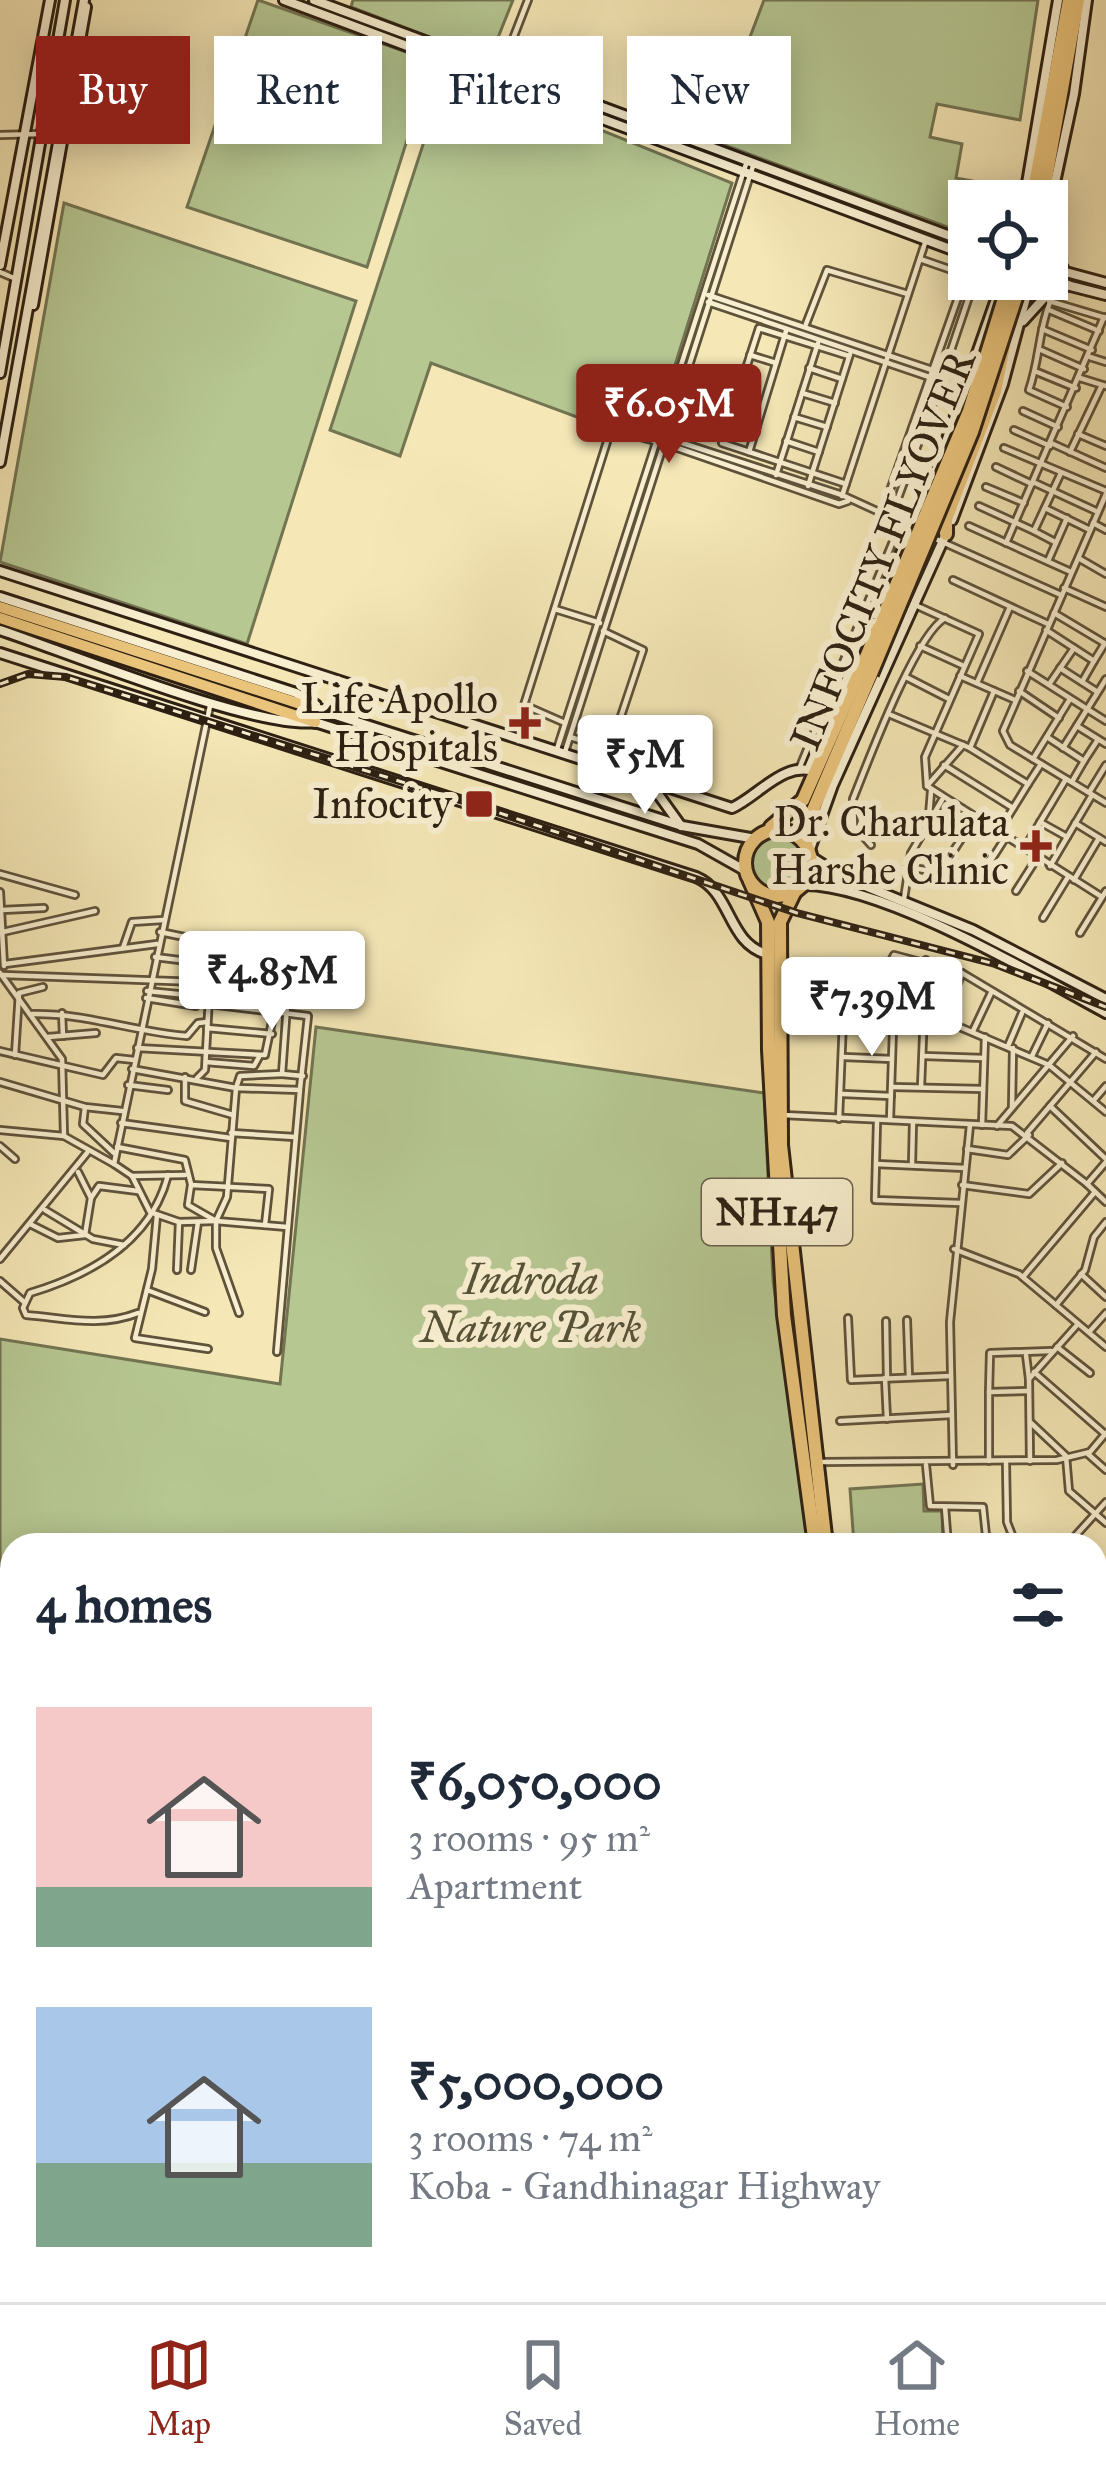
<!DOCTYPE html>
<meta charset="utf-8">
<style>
:root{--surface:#fff;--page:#f6f6f7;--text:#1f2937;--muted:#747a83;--line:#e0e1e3;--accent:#8f2418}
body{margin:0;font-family:"IM FELL Great Primer",serif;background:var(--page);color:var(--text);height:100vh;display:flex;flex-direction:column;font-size:45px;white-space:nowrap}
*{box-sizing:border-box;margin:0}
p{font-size:39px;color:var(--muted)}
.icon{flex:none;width:66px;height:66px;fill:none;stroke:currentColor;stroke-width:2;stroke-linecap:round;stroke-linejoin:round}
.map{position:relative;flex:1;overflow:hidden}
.details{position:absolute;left:0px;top:1533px;width:1107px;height:771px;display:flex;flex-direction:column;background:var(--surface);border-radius:36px 36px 0 0;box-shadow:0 6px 30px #0003}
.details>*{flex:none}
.hud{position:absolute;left:36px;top:36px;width:1035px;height:108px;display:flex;gap:24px}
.buttons{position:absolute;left:948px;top:180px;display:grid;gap:24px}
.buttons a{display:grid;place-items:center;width:120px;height:120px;border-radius:0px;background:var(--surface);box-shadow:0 6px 30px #0003;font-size:60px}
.price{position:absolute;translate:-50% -102px;padding:0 27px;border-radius:12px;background:#fff;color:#222;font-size:39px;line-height:78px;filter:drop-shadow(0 3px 6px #0008)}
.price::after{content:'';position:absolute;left:50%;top:72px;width:36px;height:27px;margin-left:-18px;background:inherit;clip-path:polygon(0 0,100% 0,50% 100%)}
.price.active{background:var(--accent);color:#fff}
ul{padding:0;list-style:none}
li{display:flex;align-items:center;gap:36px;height:300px;padding:0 36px}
li span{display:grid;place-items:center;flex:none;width:336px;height:240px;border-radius:0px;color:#555}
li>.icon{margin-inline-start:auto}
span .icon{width:144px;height:144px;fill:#fffc;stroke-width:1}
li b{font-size:51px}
h2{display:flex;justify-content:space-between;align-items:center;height:144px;padding:0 36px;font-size:51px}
.pill{padding:0 42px;border-radius:0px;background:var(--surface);box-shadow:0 6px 30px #0003;font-size:42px;line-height:108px}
.pill.active{background:var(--accent);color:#fff}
.tabs{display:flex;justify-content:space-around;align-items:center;height:168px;border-top:3px solid var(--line);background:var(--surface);font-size:33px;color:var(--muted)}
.tabs a{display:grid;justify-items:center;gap:6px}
.tabs .active{color:var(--accent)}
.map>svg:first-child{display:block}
.green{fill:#b6c792;stroke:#727452;stroke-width:3}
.water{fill:#9cbfb1;stroke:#707f71;stroke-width:3}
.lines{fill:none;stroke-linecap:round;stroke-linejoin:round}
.street-casing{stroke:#5f523b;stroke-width:10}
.secondary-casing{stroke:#2d2012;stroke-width:14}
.primary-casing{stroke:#2d2012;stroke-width:16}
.highway-casing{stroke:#2d2012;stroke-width:18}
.street{stroke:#f8efd0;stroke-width:4.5}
.secondary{stroke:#f8efd0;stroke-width:8}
.primary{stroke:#eac47b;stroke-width:10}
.highway{stroke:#eac47b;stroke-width:12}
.rail-casing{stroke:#2d2012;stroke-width:8}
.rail{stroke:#f8efd0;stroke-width:3;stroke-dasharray:9;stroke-linecap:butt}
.highway-bridge-casing{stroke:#2d2012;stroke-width:18;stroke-linecap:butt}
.highway-bridge{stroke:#eac47b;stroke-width:12}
.poi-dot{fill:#8f2418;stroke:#f8efd0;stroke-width:4.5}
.labels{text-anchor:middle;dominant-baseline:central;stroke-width:12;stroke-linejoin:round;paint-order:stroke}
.shield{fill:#f8efd0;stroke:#6a5e4b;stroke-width:3}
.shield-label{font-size:39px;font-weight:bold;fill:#2d2012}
.street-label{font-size:42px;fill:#2d2012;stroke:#f8efd0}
.poi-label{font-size:42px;fill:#2d2012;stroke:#f8efd0;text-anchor:end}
.park-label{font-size:42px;font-style:italic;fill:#565238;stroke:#f8efd0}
</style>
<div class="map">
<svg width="1106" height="2302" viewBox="0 0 1106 2302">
<rect width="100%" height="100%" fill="#f5e7b6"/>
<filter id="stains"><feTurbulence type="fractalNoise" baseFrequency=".00167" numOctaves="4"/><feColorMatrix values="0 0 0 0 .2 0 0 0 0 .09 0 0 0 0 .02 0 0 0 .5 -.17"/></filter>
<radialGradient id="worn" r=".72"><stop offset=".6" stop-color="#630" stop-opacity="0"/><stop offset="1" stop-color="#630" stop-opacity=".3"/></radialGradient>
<!-- green -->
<g class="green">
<path d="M258,0L432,61L367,267L187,207Z"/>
<path d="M353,0H513L489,60L351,7Z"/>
<path d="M764,0H1038L1020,120L937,104L930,137L962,144L956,178L1016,189L1014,201H969V235L711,140Z"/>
<path d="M448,68L732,183L655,429L610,413L604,427L431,363L400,456L330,430Z"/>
<path d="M64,203L356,301L247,644L0,562Z"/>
<circle cx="779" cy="863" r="29"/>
<path d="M316,1027L764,1093L773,1280L809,1545H12V2093L0,2086V1339L280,1384Z"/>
<path d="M923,1484L924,1511H942L943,1545H854L850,1489Z"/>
</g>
<!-- water -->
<path class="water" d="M0,2086L12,2093V2292H342L354,2302H0Z"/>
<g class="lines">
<!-- street casing -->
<g class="street-casing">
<g id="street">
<path d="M502,67L528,0"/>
<path d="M0,135L40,134"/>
<path d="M920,259L969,276"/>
<path d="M0,272L16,279"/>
<path d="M708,295L944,374"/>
<path d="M1049,301L1106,318"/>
<path d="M708,302L941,381"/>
<path d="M1050,302C1038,333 1040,358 1029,390L1067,407"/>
<path d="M1049,310L1099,331"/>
<path d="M806,324L827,270L908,294"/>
<path d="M1042,329L1092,350"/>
<path d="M1041,350L1084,369"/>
<path d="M750,355L776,363"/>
<path d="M1090,357L1106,362"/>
<path d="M809,368L842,379"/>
<path d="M944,371L975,279"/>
<path d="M1037,372L1076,388"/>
<path d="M1080,378L1106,386"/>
<path d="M802,393L835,403"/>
<path d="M1023,411L1058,427"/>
<path d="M729,417L757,426"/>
<path d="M794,417L827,427"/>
<path d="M612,427L618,422L842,495L914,528"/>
<path d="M1014,430L1050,446"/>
<path d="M1078,434L1106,446"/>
<path d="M786,441L819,452"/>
<path d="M1051,443L1106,468"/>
<path d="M666,444L839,504L848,501"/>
<path d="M1004,448L1106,491"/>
<path d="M749,452L786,331"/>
<path d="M1070,452L1102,385"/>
<path d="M996,467L1032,484"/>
<path d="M776,475L818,343"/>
<path d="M1033,482L1098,512"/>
<path d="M846,484L722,443L759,328L849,356"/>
<path d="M808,486L850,354"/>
<path d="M986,487L1024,503"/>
<path d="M1106,494L1003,731L1010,745L1106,803"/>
<path d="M842,496L926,240"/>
<path d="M979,506L1034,531L1061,473"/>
<path d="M884,507L916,520"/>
<path d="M1045,508L1088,529"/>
<path d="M882,513L966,275"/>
<path d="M891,517L941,382"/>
<path d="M1093,523L1106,530"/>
<path d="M969,526L1071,572"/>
<path d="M1034,531L1055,542"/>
<path d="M929,536L1061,595"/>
<path d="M1006,543L1104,317"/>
<path d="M1080,559L1106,574"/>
<path d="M1048,561L1067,518"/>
<path d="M953,580L1048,624"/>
<path d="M1064,588L1106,607"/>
<path d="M913,604L979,634L925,757L927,786L1102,897"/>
<path d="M555,609L600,623"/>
<path d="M1054,613L1106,644"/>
<path d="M1046,630L1094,661L1105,643"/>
<path d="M920,646L964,666"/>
<path d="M1060,668L1096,691"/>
<path d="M1027,671L1106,721"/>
<path d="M960,676L1015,700"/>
<path d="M906,677L949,699"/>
<path d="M1082,682L1094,661"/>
<path d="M977,683L1010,607"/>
<path d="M1050,683L1074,648"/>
<path d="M1019,691L1059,718"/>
<path d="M210,706L114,1164L132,1176L150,1212L179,1222L216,1221L227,1197L236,1088L300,1090L277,1352"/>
<path d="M891,715L970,748L1028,784L999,831"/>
<path d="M565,723L524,705L611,429L655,441"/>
<path d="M1077,726L1106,744"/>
<path d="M570,737L610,749L643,650L603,631"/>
<path d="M1047,737L1084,761L1073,780"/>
<path d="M970,748L994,691"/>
<path d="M1063,748L1106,679"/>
<path d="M557,749L747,161"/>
<path d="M565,752L754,163"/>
<path d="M1033,759L1070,699"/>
<path d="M1084,761L1097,741"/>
<path d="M944,765L1013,808"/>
<path d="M799,769L901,522"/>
<path d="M1028,784L1041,764"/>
<path d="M927,786L963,745"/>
<path d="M1090,791L1106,765"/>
<path d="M929,816L931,791"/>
<path d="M1040,822L1067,837"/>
<path d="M1075,823L1106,842"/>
<path d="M871,845L854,826L853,799C868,762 915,635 945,618"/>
<path d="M1024,849L1066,779"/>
<path d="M1050,866L1092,795"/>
<path d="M907,867L979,879L1004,840"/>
<path d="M0,874L75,895"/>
<path d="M938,875L974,819"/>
<path d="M1074,880L1099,838"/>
<path d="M1016,891L1037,858"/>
<path d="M0,892L4,966"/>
<path d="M904,899L911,853L942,800"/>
<path d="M2,910L44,908"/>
<path d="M1043,918L1068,877"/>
<path d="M3,932L95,911"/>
<path d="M160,932L219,944"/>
<path d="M1080,933L1106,891"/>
<path d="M123,948L132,922L163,920"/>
<path d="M155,957L212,964"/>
<path d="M5,964L157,944"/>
<path d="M0,973L62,1059L64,1136L114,1164"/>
<path d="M3,975L199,982"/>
<path d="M147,991L209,997L205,1070L197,1078"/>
<path d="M146,998L196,1006"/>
<path d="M209,1004L308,1016L300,1089"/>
<path d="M906,1004L926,960"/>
<path d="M287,1005L282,1074L303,1076"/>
<path d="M62,1013L63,1036"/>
<path d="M32,1014C87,1013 133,1032 187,1036L198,1023L207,1022"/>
<path d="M944,1018L962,973"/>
<path d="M207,1028L272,1034"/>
<path d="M973,1031L991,993"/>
<path d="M48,1037L96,1033"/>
<path d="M1008,1046L1022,1013"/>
<path d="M137,1048L265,1055L274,1012"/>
<path d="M0,1051L103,1075L116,1058L134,1060"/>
<path d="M15,1055L19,993L43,987"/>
<path d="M924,1056L984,1058"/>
<path d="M1032,1056L1048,1023"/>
<path d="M844,1057L892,1059"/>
<path d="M1106,1059L962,973L894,955L875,991L1049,1065L1106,1112"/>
<path d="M206,1062L254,1066L259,1057"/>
<path d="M132,1069L236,1088L240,1076L282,1074"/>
<path d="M185,1077V1101L233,1115"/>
<path d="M0,1082L85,1107L122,1111"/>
<path d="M128,1085L168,1090"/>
<path d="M892,1087L983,1089"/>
<path d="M921,1087L924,1012"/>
<path d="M843,1094L891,1096"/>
<path d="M1094,1100L1106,1086"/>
<path d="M1050,1106L1106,1159"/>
<path d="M85,1107L83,1124L114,1153"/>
<path d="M1012,1107L1013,1048"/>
<path d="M783,1115L1012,1126L1087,1184L1106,1162"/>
<path d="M839,1119L843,1020L894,1021"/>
<path d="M890,1120L894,999"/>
<path d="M877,1122L875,1200L960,1203"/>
<path d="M121,1123L231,1138"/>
<path d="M982,1125L985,1037"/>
<path d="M997,1126L1073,1036"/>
<path d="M0,1130L64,1136"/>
<path d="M231,1133L295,1137"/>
<path d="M1027,1133L1096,1052"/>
<path d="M0,1146L15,1159"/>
<path d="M117,1147L185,1160L191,1184"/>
<path d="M967,1149L1008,1155L1029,1135"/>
<path d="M876,1164L965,1168"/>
<path d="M912,1164L913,1122"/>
<path d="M132,1176L185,1175"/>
<path d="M1087,1184L1106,1202"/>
<path d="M962,1185L1029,1194L1062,1163"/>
<path d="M91,1198L99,1186L138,1191"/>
<path d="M45,1210L93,1239L124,1245"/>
<path d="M157,1215L152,1269L135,1338L208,1349"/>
<path d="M216,1221L287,1227"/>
<path d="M30,1224L58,1238L85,1235L91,1198L78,1172"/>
<path d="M954,1249L1019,1274L1106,1347"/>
<path d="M0,1259L87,1153"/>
<path d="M177,1270L179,1222"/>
<path d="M191,1270L198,1222"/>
<path d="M1081,1274L1106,1297"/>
<path d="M1023,1277L1095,1192"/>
<path d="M0,1281L24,1302"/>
<path d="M147,1290L205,1312"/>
<path d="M1056,1305L1085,1270L1094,1237L1106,1222"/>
<path d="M138,1313C99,1328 65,1318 26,1315L23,1308L30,1293C90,1275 151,1242 168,1175"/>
<path d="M239,1313L216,1248V1221L188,1205L191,1185L269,1189L265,1225"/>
<path d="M848,1318L851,1380L951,1376"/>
<path d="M907,1320L909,1377"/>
<path d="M886,1321L887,1378"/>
<path d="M1090,1331L1106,1313"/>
<path d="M1057,1347L1090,1373"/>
<path d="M1026,1355L1029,1379"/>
<path d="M1034,1372L1105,1434"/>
<path d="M885,1378L887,1419"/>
<path d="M989,1392L990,1353L1051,1351"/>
<path d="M840,1421L952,1415"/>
<path d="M1031,1423L1066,1456L1069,1491L1106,1523"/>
<path d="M1088,1454L1106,1470"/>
<path d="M989,1461V1392L1028,1391"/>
<path d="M1030,1461L1029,1379L1078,1324"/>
<path d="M822,1462L1057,1460L1090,1452L1106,1433"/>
<path d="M1006,1463L1007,1522L1016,1545"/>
<path d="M926,1465L930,1506L983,1507L987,1545"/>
<path d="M953,1465L950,1322L970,1125"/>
<path d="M945,1507L948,1545"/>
<path d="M1067,1545L1106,1502"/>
<path d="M1095,1565L1098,1568"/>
<path d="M1095,2129L1106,2126"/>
<path d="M1095,2221L1106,2216"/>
<path d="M1095,2231L1106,2260"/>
</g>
</g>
<!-- secondary casing -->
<g class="secondary-casing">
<g id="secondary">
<path d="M284,0L969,256"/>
<path d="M314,0L969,243"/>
<path d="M1024,201L1058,0"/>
<path d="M1047,220L1074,94L1087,0"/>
<path d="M1047,241L1064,270"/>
<path d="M0,265L50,0"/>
<path d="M1047,267L1106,283"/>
<path d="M1043,279L1106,295"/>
<path d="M33,305L86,7"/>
<path d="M1023,321L1044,298L1068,285"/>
<path d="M0,373L65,0"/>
<path d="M0,462L84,0"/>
<path d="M952,520L1003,384L1031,279"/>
<path d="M0,571L732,808C760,795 784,760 817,772"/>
<path d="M0,597L296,693L316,705"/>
<path d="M0,630C66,652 257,730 315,722L698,844L746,871"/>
<path d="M0,653L696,877C732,892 727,943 767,954"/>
<path d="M329,713L682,826L756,839"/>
<path d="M809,768L934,476L1003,279"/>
<path d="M648,780L681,826"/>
<path d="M809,852L833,785L946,534"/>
<path d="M811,857L843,877L973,930L1106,999"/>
<path d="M803,885C882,884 1034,974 1106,1013"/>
<path d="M1095,1620L1106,1608"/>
</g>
</g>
<!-- primary casing -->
<g class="primary-casing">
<g id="primary">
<path d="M0,607L331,714"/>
<path d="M0,618L315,722"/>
</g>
</g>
<!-- highway casing -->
<g class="highway-casing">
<g id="highway">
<path d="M1032,201L1069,0"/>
<path d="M1042,201L1078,0"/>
<path d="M946,534V519L995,391L1004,346"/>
<path d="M771,827L803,800L861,669"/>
<circle cx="778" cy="863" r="33"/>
<path d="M806,844L810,817L871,674"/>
<path d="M750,881L768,922L769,1050L784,1315L815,1545"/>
<path d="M795,891L780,922L781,1145L826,1545"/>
<path d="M1029,2292L1033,2302"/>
<path d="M1042,2292L1046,2302"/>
</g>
</g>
<!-- street -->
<use href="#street" class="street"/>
<!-- secondary -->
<use href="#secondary" class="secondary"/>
<!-- primary -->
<use href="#primary" class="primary"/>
<!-- highway -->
<use href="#highway" class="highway"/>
<!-- rail casing -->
<g class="rail-casing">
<path id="rail" d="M0,684L28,674L66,677L479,806L797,913L995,964L1106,1007"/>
</g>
<!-- rail -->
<use href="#rail" class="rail"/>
<!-- highway-bridge casing -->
<g class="highway-bridge-casing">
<g id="highway-bridge">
<path d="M861,669L969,411L1010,279"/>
<path d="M871,674L972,432L1022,279"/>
</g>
</g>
<!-- highway-bridge -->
<use href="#highway-bridge" class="highway-bridge"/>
</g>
<!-- markers -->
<g class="poi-dot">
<path d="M519 705h12v12h12v12h-12v12h-12v-12h-12v-12h12z"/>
<rect x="464" y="789" width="30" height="30" rx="6"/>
<path d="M1030 828h12v12h12v12h-12v12h-12v-12h-12v-12h12z"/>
</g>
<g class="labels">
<!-- shield labels -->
<rect class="shield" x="702" y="1179" width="150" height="66" rx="9"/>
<g class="shield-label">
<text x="777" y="1212">NH147</text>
</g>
<!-- street labels -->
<g class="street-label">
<text transform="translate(883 550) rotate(-68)">INFOCITY FLYOVER</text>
</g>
<!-- poi labels -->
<g class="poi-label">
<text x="498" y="699">Life Apollo<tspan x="498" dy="48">Hospitals</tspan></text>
<text x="452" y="804">Infocity</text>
<text x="1009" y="822">Dr. Charulata<tspan x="1009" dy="48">Harshe Clinic</tspan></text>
</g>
<!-- park labels -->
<g class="park-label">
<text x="531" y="1280">Indroda<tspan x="531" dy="48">Nature Park</tspan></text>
</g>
</g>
<rect width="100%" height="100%" filter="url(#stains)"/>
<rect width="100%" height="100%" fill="url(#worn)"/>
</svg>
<div class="buttons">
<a><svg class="icon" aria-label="locate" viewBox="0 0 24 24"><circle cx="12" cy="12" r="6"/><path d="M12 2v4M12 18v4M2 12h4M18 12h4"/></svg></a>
</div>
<b class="price active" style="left:669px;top:466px">₹6.05M</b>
<b class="price" style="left:645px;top:817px">₹5M</b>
<b class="price" style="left:272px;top:1033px">₹4.85M</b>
<b class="price" style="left:872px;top:1059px">₹7.39M</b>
<div class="hud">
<a class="pill active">Buy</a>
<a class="pill">Rent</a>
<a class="pill">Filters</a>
<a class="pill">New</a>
</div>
<section class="details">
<h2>4 homes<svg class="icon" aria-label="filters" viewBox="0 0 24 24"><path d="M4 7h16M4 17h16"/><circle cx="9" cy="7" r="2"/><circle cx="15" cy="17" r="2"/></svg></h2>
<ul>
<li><span style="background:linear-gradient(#f6c9c9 75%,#7fa58c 0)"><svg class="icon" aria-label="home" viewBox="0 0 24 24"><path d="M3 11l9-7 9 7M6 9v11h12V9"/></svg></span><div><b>₹6,050,000</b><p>3 rooms · 95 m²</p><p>Apartment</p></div></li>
<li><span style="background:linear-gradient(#a9c7e8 65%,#7fa58c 0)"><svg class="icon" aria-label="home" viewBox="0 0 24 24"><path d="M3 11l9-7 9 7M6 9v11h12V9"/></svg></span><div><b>₹5,000,000</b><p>3 rooms · 74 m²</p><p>Koba - Gandhinagar Highway</p></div></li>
</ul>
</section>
</div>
<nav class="tabs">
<a class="active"><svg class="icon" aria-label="map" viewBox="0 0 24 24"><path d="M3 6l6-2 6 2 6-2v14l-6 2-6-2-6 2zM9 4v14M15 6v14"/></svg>Map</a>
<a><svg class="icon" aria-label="saved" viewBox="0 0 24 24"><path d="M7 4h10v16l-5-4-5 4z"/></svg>Saved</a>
<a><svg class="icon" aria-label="home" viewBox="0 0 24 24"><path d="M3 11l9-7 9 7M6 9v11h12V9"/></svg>Home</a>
</nav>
